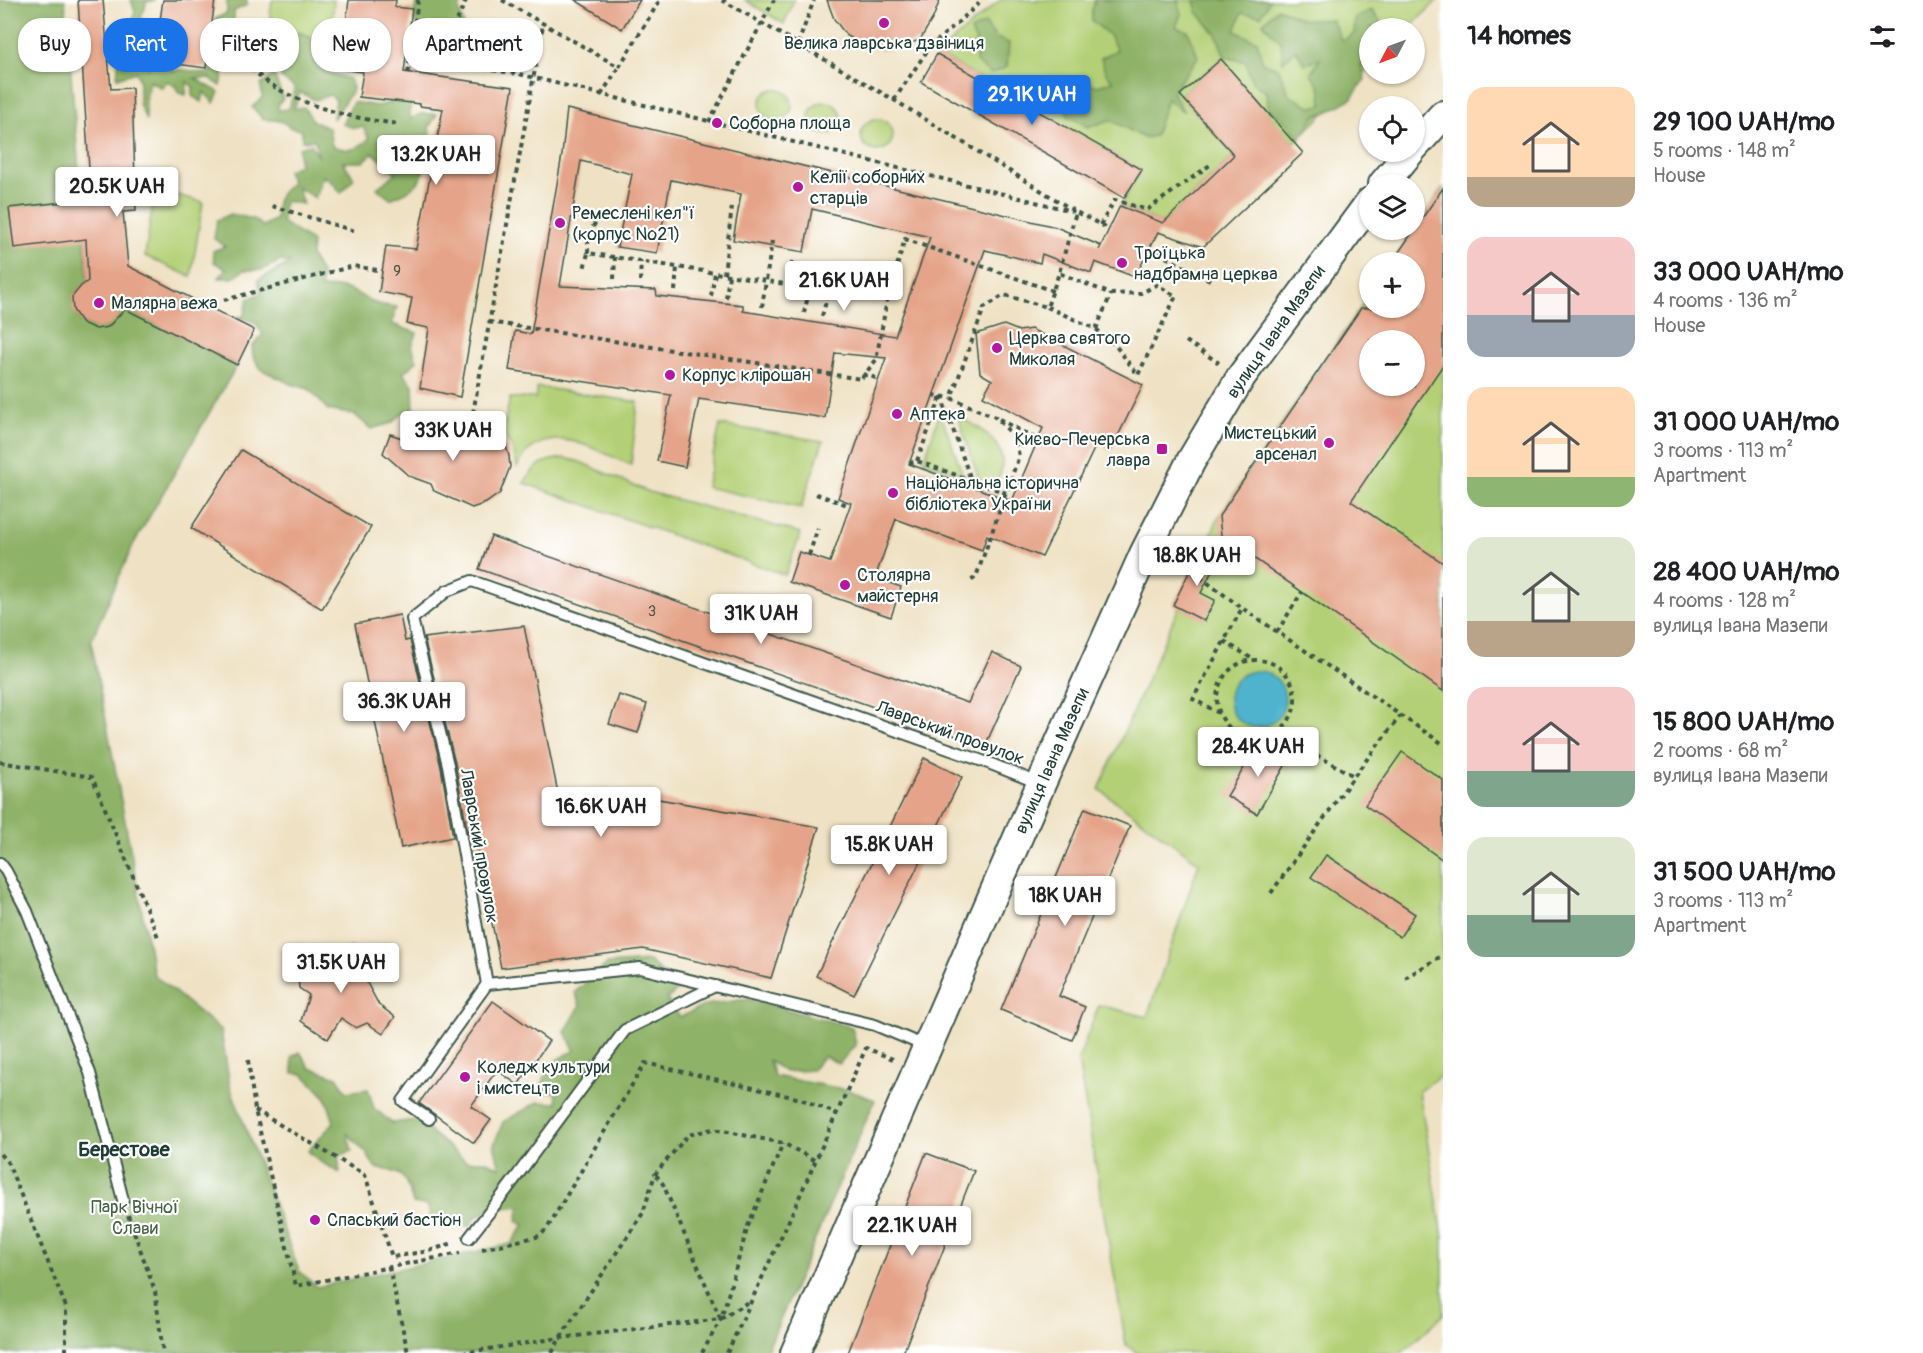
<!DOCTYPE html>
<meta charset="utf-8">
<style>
:root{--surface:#fff;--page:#f2f2f2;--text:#202124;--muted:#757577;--accent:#1a73e8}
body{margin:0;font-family:Pangolin,sans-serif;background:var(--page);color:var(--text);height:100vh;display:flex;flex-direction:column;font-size:22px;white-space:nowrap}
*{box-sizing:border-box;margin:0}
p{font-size:20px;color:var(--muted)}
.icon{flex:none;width:33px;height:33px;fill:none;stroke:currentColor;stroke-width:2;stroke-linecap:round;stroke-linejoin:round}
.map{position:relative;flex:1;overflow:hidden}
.panel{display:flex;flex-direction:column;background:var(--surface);width:480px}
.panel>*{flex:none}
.top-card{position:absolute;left:18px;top:18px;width:570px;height:54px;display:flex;gap:12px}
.needle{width:39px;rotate:229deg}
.fabs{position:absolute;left:1359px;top:18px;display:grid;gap:12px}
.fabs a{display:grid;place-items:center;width:66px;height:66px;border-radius:50%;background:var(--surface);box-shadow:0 2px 4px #0004;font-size:30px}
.price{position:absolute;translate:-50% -51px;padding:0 14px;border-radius:6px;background:#fff;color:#222;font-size:20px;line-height:39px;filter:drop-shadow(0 2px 3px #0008)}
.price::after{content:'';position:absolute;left:50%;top:36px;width:18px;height:14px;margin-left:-9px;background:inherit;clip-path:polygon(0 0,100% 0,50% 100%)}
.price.current{background:var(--accent);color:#fff}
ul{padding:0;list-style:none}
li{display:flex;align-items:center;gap:18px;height:150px;padding:0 24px}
li span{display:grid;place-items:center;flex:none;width:168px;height:120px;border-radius:18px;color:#555}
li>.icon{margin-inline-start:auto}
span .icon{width:72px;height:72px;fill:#fffc;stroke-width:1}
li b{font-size:26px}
h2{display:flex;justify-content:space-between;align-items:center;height:72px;padding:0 24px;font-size:26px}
.tag{padding:0 21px;border-radius:24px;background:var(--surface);box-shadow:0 2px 4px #0004;font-size:21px;line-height:54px}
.tag.current{background:var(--accent);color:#fff}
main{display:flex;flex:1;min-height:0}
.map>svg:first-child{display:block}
.green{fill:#b3d076;stroke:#698655;stroke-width:1.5;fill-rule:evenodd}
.forest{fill:#8eb267;stroke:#56784e;stroke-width:1.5}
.water{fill:#4fb3cd;stroke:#377880;stroke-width:1.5}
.building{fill:#e5a489;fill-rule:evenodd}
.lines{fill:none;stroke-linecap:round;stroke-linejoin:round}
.service-casing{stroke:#3e564a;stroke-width:14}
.secondary-casing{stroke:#3e564a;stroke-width:32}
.path{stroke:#3e564a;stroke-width:4;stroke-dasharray:4.5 4.5;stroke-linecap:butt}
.service{stroke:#fff;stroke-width:10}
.secondary{stroke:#fff;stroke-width:28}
.poi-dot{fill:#b5179e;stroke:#fff;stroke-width:2}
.labels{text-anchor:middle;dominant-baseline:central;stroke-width:4.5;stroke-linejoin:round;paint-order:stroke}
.number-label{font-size:15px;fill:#505749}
.poi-label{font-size:18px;fill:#1f3d34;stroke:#fff;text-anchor:start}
.street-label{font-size:18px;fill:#1f3d34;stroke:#fff}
.park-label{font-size:18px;fill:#446244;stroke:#fff}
.neighbourhood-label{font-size:20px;font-weight:bold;fill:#1f3d34;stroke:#fff}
</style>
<main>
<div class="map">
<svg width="1443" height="1353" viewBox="0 0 1443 1353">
<rect width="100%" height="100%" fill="#fff"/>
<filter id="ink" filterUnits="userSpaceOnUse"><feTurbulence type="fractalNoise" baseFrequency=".0167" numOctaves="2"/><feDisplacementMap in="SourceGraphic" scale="12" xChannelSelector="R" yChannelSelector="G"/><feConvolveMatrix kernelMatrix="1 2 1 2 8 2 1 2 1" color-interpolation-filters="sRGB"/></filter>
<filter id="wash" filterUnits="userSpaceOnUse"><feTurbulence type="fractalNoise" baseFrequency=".008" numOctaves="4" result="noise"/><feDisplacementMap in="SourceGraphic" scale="24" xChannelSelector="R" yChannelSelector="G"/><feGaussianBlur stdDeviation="1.35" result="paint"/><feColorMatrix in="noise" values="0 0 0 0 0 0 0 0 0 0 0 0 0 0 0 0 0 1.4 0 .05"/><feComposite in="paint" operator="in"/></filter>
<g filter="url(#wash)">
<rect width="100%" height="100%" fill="#efe2c4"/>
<!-- green -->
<g class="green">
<path d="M272,0H334L328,65L321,63L313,39L284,53L266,46Z"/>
<path d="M745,0H794L784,24Z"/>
<path d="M1000,0H1438L1409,28H1370L1369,68L1294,143L1220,60L1180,95L1234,155L1163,223L1120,206L1141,170L937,54Z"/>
<circle cx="776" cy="105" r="16"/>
<circle cx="825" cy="118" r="16"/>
<circle cx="877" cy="135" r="16"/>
<path d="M1443,188V1074L1419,1091L1443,1237V1315L1402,1353H1138L1126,1345L1078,1060L1099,1005L1147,1017L1199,863L1099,789L1219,516L1369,295L1370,308H1414V262H1392ZM1370,340H1414V386H1370Z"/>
<path d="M155,189L203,202L191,277L145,256Z"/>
<path d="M537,387L638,402L631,465C601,453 559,424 528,451C524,455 521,462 517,467C515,453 511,443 502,433L510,398H536Z"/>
<path d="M940,412L963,475L924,461Z"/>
<path d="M958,417C979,426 1005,441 1002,468C1001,474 997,481 995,486L979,480Z"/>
<path d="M720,425L823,441L801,508L706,487Z"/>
<path d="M565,458L580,462L649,492L801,533L785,575L524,483C536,464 543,460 565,458Z"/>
</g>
<!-- forest -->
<g class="forest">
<path d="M0,0H65L88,281L81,286L72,297C74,319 84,332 108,327L120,306L237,365L133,545L91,641L154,975L221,1030L230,1086L299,1271L317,1287L511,1244L524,1225L517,1221L520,1206L496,1209L478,1215L469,1227L448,1215L430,1221L428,1206L413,1203C404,1174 405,1173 375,1168L367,1154L347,1133L352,1151L338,1156L340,1173L319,1161L308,1151L334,1122L326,1098L303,1074L293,1073L292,1057L300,1052L310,1068L337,1077L347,1092L368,1089L374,1108L392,1123L416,1120L466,1161H487L500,1168L494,1144L503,1122L538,1102L557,1103L556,1092L540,1093C546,1069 550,1060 575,1051L565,1032L580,1006L575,992L607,964L649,961L679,988L667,1000L680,1017L706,1005L747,999L852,1027L856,1044L839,1064L824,1056L812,1070L785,1072L769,1061L774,1076L848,1090L875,1100L766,1353H0Z"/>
<path d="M131,0H155L146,2L145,9L140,18L153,25V40L149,50L140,54L147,58L148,69L150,63L166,66L174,71C191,67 194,75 211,73L209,69C215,53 218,37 215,19L227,13V0H247V5L234,11V34L219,39L226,47L224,63L213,66L224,71L221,86L209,78H194L219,92L214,103L204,92L202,102L192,96L193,87L187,82L186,95L179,93L175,86L167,81L162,88L150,81L146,96V120L139,103V80L136,72L117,78L119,58L112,42L118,25H131L135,12Z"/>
<path d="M416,0H463L459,9L464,24L456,34L441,31L424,33L415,21L414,10L417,6Z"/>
<path d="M1094,0H1178L1181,14L1176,27L1188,31L1198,57L1172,92L1184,112L1167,99L1155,136L1144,138L1111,120L1088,127L1068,116L1062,99L1066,87L1079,81L1098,86L1113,81L1105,72L1101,58L1117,50L1108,34L1092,21V10L1095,1Z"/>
<path d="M1194,0H1270L1261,16L1242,13L1235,31L1257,41L1263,63L1278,68L1290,96L1312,107L1322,105L1321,90L1311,73L1320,59L1305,64L1296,50L1283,62L1281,42L1263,23L1278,8L1302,19L1332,20L1342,41L1354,34L1355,18L1371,10L1386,28H1370L1369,65H1361L1365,79L1351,99L1327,112L1315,116L1300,139L1287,123L1269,109L1266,92L1252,82L1246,62L1225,57L1216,34L1197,12Z"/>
<path d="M985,23L996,38L1009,43L1007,67L991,74L976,62V42L971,31Z"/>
<path d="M300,32L313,39L321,63L328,65L332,74L350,79L353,89L333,119L336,100L330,95L315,100L300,92L294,109L304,107L313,121L329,128L332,146C350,152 354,151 369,139L363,127L354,128L342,124L353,102L377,106L390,103L395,89L414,99L409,111L411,119L420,114H437L429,127L431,139L426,147L411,144L406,147L409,154L418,149L426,156C422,185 418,187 390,199L377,188L396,173L373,153L363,162H343L354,178L341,193L334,184L323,176L315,198L297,187L303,204L284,201L282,222L312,242L311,256L321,273V288C349,286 350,290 372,302C379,305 389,306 397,307L392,324L417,333L412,346L417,361L403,373L413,385L414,411L404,412L392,423L371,429L355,415L328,410L309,389L291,384L262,370L253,357L252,347L263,334L255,322L237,317L244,316L248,299L261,293L258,280L290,263L281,261L262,270H244L233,278H219L226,269L214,262L213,251L225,246L214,239L217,220L231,214L253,219L263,226L276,219C276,200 277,195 292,183L287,171L299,165V148L311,144L319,158L315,140L302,141V130L291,128L281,121L263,119L252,107L262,98L261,85L274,74L283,99L278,104V110L289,109L295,88L281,78L282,66L271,59V49L284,52L288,39Z"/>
</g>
<!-- water -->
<circle class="water" cx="1257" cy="699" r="28"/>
<g id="blocks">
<!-- building -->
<g class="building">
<path d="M78,0H103L111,89L132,88L136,211L123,212L128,266L254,330L237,365L125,309L108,327L96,329L82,323L73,310L72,297L81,286L88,281L86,239L14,248L9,208L91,199Z"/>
<path d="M163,0H215L206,68L154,61Z"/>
<path d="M349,0H396L395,7L412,9L404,72L513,87L460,397L420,388L429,328L407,324L412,298L379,292L386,246L416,249L443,109L420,106V104L359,97L363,72L340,69Z"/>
<path d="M575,0H640L622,29Z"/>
<path d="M827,0H940L933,18L920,40L896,48L883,50L866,47L846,35L834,19Z"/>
<path d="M937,54L1142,170L1124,198L921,82Z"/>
<path d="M1221,59L1303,153L1203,247L1158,232L1135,277L1095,262L1091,273L1042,254L1040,263L985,250L909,464L1012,501L1043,428L983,396L992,380L980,373L976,334L1004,325L1019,331L1031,329L1143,385L1111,450L1097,443L1042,557L987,535L982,550L896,519L875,578L901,587L891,617L789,582L799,552L830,562L851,503L838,498L886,358L835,353L825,418L699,399L685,467L657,461L671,395L509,370L515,331L531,334L562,155L567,109L1056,227L1101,246L1099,250L1120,206L1163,223L1234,155L1180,95ZM581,161L632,174L617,247L657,253L671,180L741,194L733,240L804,252L812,209L930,237L895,336L743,311V305L657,296L656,290L560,286Z"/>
<path d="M1443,188V365L1351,501L1443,563V691L1221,535L1219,516L1361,308H1414V262H1392ZM1370,340H1414V386H1370Z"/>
<path d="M419,417L473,441L480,432H492L505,443L509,456L510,467L500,493L486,503L472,508L434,491L431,484L409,476L383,453L390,434L408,440Z"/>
<path d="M241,450L371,527L322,609L191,528Z"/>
<path d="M491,536L968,703L992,652L1021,666L985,746L479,569Z"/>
<path d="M1201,548L1219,557L1201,593L1215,600L1204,621L1173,605Z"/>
<path d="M400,615L405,641L410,640L441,767L453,837L401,848L355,624Z"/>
<path d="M524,626L562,813L600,812L601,789L819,827L771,978L643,949L501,968L474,833L468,834L455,763L424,638Z"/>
<path d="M619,695L647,704L638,733L609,724Z"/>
<path d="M1260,741L1289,759L1257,814L1227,796Z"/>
<path d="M1402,752L1443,780V860L1365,805Z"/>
<path d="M924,758L962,777L854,995L816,976Z"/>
<path d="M1085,808L1130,826L1059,996L1085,1007L1072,1040L1001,1010Z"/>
<path d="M1326,855L1415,914L1400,937L1311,877Z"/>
<path d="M351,946L377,964L366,981L379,1005L395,1017L383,1034L367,1023L356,1028L341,1018L328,1039L301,1021L309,995L299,988L298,977L310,959L323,956L331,962Z"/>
<path d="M493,1001L549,1041L518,1085L497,1070L471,1106L491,1120L474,1143L419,1103Z"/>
<path d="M926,1153L974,1171L903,1353H848Z"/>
</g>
</g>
</g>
<g filter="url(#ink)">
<use href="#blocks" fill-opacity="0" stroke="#3e564a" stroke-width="1.5"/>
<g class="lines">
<!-- service casing -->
<g class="service-casing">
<g id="service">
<path d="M0,863L6,871L27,911L90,1073L123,1200"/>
<path d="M487,984L448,765L412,619L447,591L472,581L991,764L1041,784"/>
<path d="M487,984L640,968L875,1025L925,1046"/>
<path d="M429,1119L403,1101L487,984"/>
<path d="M469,1238L505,1192L625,1030L715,986"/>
</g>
</g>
<!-- secondary casing -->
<g class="secondary-casing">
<g id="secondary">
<path d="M1414,147L1443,115"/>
<path d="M1383,184L1410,152"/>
<path d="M795,1353L1041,784L1144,554L1191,461L1241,377L1370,202"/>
</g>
</g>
<!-- path -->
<g class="path">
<path d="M502,0L619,67L660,0"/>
<path d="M722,0L894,100L1076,212L1109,229"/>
<path d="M798,44L814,0"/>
<path d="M410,58L418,0"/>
<path d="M439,62L466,0"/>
<path d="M244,63C255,72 266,82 278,89C316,110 356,119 399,124"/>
<path d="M408,73L410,58L519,74L1076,212L1059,273L1047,307L1004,295L984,308L951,398L995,417L1015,437L1019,456L976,577L968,583"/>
<path d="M601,95L619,67"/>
<path d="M894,100L929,48L983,0"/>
<path d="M709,122L774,0"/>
<path d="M272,206L358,232"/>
<path d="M1100,225L1115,200L1147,210L1210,165"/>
<path d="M1150,249L1210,280"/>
<path d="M588,253C588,237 588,227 603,217"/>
<path d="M724,274L732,206"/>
<path d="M614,279L615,257"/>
<path d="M640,281L641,261"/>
<path d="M789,284L793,258"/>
<path d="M675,291L677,267"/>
<path d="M711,296L715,273"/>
<path d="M726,298L729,275"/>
<path d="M224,300L354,266L382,271"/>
<path d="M887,300L905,239L1053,291"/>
<path d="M762,307L772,241"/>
<path d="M1047,307L1096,329L1115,345L1138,375L1176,296L1157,285L1141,293L1111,294L1059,273"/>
<path d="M804,313L810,288"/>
<path d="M822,316L829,291"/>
<path d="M489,322L861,379L876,360L887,300L588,253L584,269"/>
<path d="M1096,329L1111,294"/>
<path d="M1186,341L1219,363"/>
<path d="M863,374L879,379"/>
<path d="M933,395L951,398"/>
<path d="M941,396L971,480L969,486"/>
<path d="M473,413L543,25"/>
<path d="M999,419L1038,440"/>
<path d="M917,461L941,397"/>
<path d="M909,463L917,461L1006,493"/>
<path d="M816,494L850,506"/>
<path d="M809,555L818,528"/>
<path d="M1171,556L1242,608L1443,744"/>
<path d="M1277,632L1302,592"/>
<path d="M1224,641L1254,660"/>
<circle cx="1256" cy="699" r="39"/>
<path d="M1219,713L1193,699L1242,608"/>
<path d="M1277,733L1354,776"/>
<path d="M0,762L92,777L158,937"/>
<path d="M1271,893L1354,776L1401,715"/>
<path d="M1405,978L1443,955"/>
<path d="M248,1060L255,1110L296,1286L460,1253"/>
<path d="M255,1110L365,1175L392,1257L429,1251L453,1243"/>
<path d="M0,1154L8,1163L66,1307V1353"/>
<path d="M656,1175L663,1184L720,1318"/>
<path d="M128,1215L155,1291L163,1353"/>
<path d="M482,1249L540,1236L548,1227L645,1063L801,1099L837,1114"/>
<path d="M389,1267L408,1353"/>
<path d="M462,1353L560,1338L721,1319L751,1300"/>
<path d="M552,1353L560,1338L643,1213L655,1174L688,1135L713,1129L783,1143L816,1161"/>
<path d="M702,1353L721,1319L748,1226L783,1143"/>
<path d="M727,1353L789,1220L866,1048L893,1059"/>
</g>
<!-- service -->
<use href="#service" class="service"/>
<!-- secondary -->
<use href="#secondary" class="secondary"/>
</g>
</g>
<!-- markers -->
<g class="poi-dot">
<circle cx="884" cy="23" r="6"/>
<circle cx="717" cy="123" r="6"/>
<circle cx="798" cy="187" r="6"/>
<circle cx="560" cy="223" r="6"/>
<circle cx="1122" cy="263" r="6"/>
<circle cx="99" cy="303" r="6"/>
<circle cx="997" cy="348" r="6"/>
<circle cx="670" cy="375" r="6"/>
<circle cx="897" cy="414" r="6"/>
<circle cx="1329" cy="443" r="6"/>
<rect x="1156" y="443" width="12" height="12" rx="3"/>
<circle cx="893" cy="493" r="6"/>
<circle cx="845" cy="585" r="6"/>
<circle cx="465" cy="1077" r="6"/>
<circle cx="315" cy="1220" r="6"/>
</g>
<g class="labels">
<!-- number labels -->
<g class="number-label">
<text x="397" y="271">9</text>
<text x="652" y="611">3</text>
</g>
<!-- poi labels -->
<g class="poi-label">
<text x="884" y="43" text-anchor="middle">Велика лаврська дзвіниця</text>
<text x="729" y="123">Соборна площа</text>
<text x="810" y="177">Келії соборних<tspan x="810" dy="21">старців</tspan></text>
<text x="572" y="213">Ремеслені кел"ї<tspan x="572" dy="21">(корпус №21)</tspan></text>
<text x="1134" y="253">Троїцька<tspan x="1134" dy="21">надбрамна церква</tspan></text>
<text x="111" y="303">Малярна вежа</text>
<text x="1009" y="338">Церква святого<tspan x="1009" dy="21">Миколая</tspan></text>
<text x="682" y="375">Корпус клірошан</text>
<text x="909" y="414">Аптека</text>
<text x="1317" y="433" text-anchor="end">Мистецький<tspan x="1317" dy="21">арсенал</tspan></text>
<text x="1150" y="439" text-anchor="end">Києво-Печерська<tspan x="1150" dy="21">лавра</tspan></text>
<text x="905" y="483">Національна історична<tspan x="905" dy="21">бібліотека України</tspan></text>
<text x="857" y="575">Столярна<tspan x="857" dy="21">майстерня</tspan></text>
<text x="477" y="1067">Коледж культури<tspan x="477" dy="21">і мистецтв</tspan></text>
<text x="327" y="1220">Спаський бастіон</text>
</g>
<!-- street labels -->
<g class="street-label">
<text transform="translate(1276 332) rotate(-55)">вулиця Івана Мазепи</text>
<text transform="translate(950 733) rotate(20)">Лаврський провулок</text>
<text transform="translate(1052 761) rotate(-66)">вулиця Івана Мазепи</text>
<text transform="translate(479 846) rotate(80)">Лаврський провулок</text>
</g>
<!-- park labels -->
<g class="park-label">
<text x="135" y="1207">Парк Вічної<tspan x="135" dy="21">Слави</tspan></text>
</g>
<!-- neighbourhood labels -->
<g class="neighbourhood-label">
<text x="124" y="1149">Берестове</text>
</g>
</g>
</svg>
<div class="fabs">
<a><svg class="needle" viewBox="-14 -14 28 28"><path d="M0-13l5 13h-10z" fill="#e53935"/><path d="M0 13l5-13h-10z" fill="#757577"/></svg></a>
<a><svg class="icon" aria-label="locate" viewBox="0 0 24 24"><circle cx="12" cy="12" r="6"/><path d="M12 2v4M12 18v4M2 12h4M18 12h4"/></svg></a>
<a><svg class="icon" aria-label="layers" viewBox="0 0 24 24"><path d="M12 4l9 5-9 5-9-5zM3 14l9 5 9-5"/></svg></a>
<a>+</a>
<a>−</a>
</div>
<b class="price current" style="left:1032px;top:126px">29.1K UAH</b>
<b class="price" style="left:436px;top:186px">13.2K UAH</b>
<b class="price" style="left:117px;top:218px">20.5K UAH</b>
<b class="price" style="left:844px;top:312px">21.6K UAH</b>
<b class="price" style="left:453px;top:462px">33K UAH</b>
<b class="price" style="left:1197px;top:587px">18.8K UAH</b>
<b class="price" style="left:761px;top:645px">31K UAH</b>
<b class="price" style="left:404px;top:733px">36.3K UAH</b>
<b class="price" style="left:1258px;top:778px">28.4K UAH</b>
<b class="price" style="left:601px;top:838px">16.6K UAH</b>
<b class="price" style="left:889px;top:876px">15.8K UAH</b>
<b class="price" style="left:1065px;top:927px">18K UAH</b>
<b class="price" style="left:341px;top:994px">31.5K UAH</b>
<b class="price" style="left:912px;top:1257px">22.1K UAH</b>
<div class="top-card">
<a class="tag">Buy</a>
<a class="tag current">Rent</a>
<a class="tag">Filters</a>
<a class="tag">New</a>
<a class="tag">Apartment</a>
</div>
</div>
<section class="panel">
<h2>14 homes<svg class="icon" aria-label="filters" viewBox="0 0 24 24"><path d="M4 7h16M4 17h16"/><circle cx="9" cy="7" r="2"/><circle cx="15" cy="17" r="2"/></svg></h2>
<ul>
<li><span style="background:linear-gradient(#ffd9b3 75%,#b9a48a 0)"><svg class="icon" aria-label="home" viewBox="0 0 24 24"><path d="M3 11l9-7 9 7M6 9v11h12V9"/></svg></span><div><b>29 100 UAH/mo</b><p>5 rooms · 148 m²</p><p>House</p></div></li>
<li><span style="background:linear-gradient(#f6c9c9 65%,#9aa5b1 0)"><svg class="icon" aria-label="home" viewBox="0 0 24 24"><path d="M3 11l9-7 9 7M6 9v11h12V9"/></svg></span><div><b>33 000 UAH/mo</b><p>4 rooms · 136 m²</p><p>House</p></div></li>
<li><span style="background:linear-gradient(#ffd9b3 75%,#8fb573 0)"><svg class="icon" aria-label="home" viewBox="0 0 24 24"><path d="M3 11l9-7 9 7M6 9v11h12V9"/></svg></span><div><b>31 000 UAH/mo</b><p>3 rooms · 113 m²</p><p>Apartment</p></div></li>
<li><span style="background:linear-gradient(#dfe7d0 70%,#b9a48a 0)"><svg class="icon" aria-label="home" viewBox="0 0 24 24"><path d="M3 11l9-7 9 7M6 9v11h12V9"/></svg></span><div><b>28 400 UAH/mo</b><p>4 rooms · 128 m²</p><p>вулиця Івана Мазепи</p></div></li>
<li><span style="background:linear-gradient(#f6c9c9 70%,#7fa58c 0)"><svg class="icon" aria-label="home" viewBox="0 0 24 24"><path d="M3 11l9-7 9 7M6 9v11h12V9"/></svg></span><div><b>15 800 UAH/mo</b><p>2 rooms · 68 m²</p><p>вулиця Івана Мазепи</p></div></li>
<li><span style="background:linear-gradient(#dfe7d0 65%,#7fa58c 0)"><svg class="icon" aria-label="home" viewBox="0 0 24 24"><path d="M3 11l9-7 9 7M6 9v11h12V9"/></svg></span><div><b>31 500 UAH/mo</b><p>3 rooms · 113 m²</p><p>Apartment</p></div></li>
</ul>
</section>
</main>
